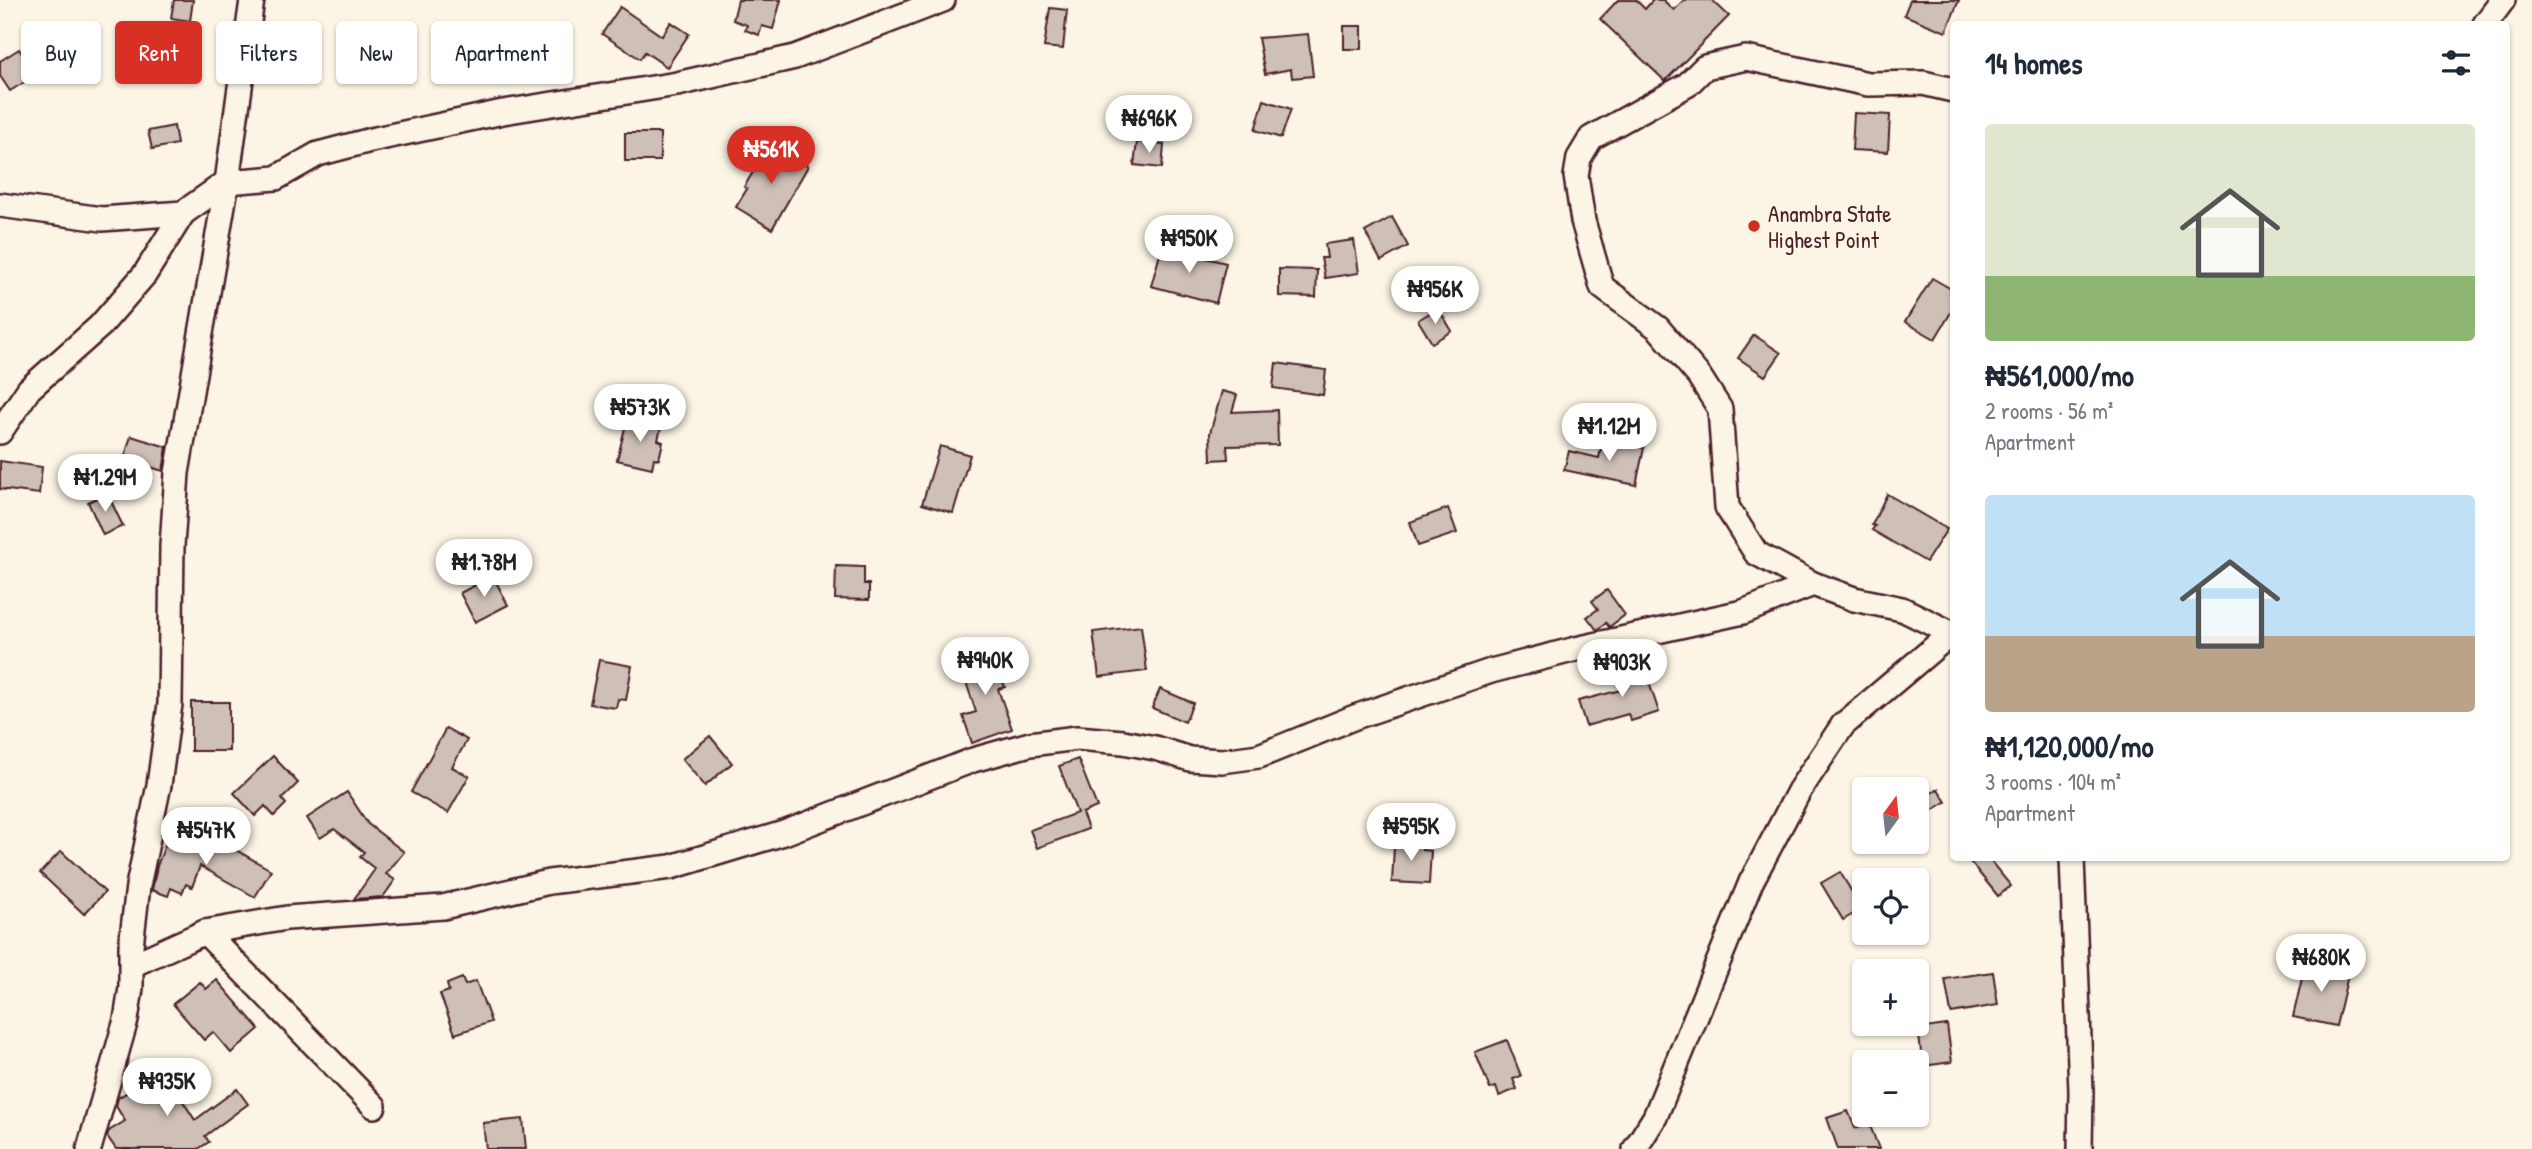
<!DOCTYPE html>
<meta charset="utf-8">
<style>
:root{--surface:#fff;--page:#f6f6f7;--text:#1f2937;--muted:#747a83;--accent:#d93025}
body{margin:0;font-family:"Patrick Hand",sans-serif;background:var(--page);color:var(--text);height:100vh;display:flex;flex-direction:column;font-size:26px;white-space:nowrap}
*{box-sizing:border-box;margin:0}
p{font-size:23px;color:var(--muted)}
.icon{flex:none;width:38px;height:38px;fill:none;stroke:currentColor;stroke-width:2;stroke-linecap:round;stroke-linejoin:round}
.map{position:relative;flex:1;overflow:hidden}
.details{position:absolute;left:1950px;top:21px;width:560px;height:840px;display:flex;flex-direction:column;background:var(--surface);border-radius:7px;box-shadow:0 2px 5px #0004}
.details>*{flex:none}
.banner{position:absolute;left:21px;top:21px;width:665px;height:63px;display:flex;gap:14px}
.needle{width:46px;rotate:15deg}
.fabs{position:absolute;left:1852px;top:777px;display:grid;gap:14px}
.fabs a{display:grid;place-items:center;width:77px;height:77px;border-radius:7px;background:var(--surface);box-shadow:0 2px 5px #0004;font-size:35px}
.price{position:absolute;translate:-50% -60px;padding:0 16px;border-radius:24px;background:#fff;color:#222;font-size:23px;line-height:46px;filter:drop-shadow(0 2px 4px #0008)}
.price::after{content:'';position:absolute;left:50%;top:42px;width:21px;height:16px;margin-left:-10px;background:inherit;clip-path:polygon(0 0,100% 0,50% 100%)}
.price.active{background:var(--accent);color:#fff}
ul{padding:0;list-style:none}
li{display:grid;align-content:center;gap:14px;height:371px;padding:0 35px}
li span{display:grid;place-items:center;height:217px;border-radius:7px;color:#555}
li>.icon{margin-inline-start:auto}
span .icon{width:126px;height:126px;fill:#fffc;stroke-width:1}
li b{font-size:30px}
h2{display:flex;justify-content:space-between;align-items:center;height:84px;padding:0 35px;font-size:30px}
.tag{padding:0 24px;border-radius:7px;background:var(--surface);box-shadow:0 2px 5px #0004;font-size:24px;line-height:63px}
.tag.active{background:var(--accent);color:#fff}
.map>svg:first-child{display:block}
.building{fill:#cfc0b7;stroke:#4a1f2b;stroke-width:2}
.lines{fill:none;stroke-linecap:round;stroke-linejoin:round}
.street-casing{stroke:#4a1f2b;stroke-width:28}
.street{stroke:#fcf5e5;stroke-width:23}
.poi-dot{fill:#c8321e;stroke:#fcf5e5;stroke-width:2.5}
.labels{text-anchor:middle;dominant-baseline:central;stroke-width:5;stroke-linejoin:round;paint-order:stroke}
.poi-label{font-size:23px;fill:#4a1f2b;stroke:#fcf5e5;text-anchor:start}
</style>
<div class="map">
<svg width="2532" height="1149" viewBox="0 0 2532 1149">
<rect width="100%" height="100%" fill="#fcf5e5"/>
<filter id="ink" filterUnits="userSpaceOnUse"><feTurbulence type="fractalNoise" baseFrequency=".0143" numOctaves="2"/><feDisplacementMap in="SourceGraphic" scale="14" xChannelSelector="R" yChannelSelector="G"/><feConvolveMatrix kernelMatrix="1 2 1 2 8 2 1 2 1" color-interpolation-filters="sRGB"/></filter>
<g filter="url(#ink)">
<!-- building -->
<g class="building">
<path d="M174,0H193L190,21L171,18Z"/>
<path d="M738,0H781L773,29L762,26L759,35L745,30L747,25L733,20Z"/>
<path d="M1618,0H1636L1645,9L1653,0H1663L1674,10L1684,0H1712L1729,16L1665,81L1600,19Z"/>
<path d="M1910,0H1959L1946,32L1904,15Z"/>
<path d="M620,7L662,36L671,22L689,34L667,67L645,52L640,59L602,34Z"/>
<path d="M1050,8L1067,10L1063,49L1044,47Z"/>
<rect x="1344" y="26" width="18" height="23"/>
<path d="M1308,34L1313,76L1292,78L1291,69L1265,74L1258,38Z"/>
<path d="M19,49L36,75L10,91L0,76V61Z"/>
<path d="M1264,100L1291,109L1281,138L1255,130Z"/>
<path d="M1854,113L1890,115L1888,152L1852,150Z"/>
<path d="M174,126L177,144L152,149L148,131Z"/>
<rect x="625" y="133" width="35" height="28"/>
<path d="M1137,142L1164,145L1162,168L1134,165Z"/>
<path d="M770,144L808,166L772,229L736,207L747,189L744,187Z"/>
<path d="M1392,217L1408,246L1381,261L1365,232Z"/>
<path d="M1354,240L1359,273L1325,278L1321,258H1327L1325,244Z"/>
<path d="M1162,247L1226,263L1216,303L1151,286Z"/>
<path d="M1279,269L1317,270L1316,297L1279,296Z"/>
<path d="M1932,278L1953,290V309L1935,339L1905,322Z"/>
<path d="M1438,308L1452,331L1432,343L1418,320Z"/>
<path d="M1754,335L1781,353L1765,376L1738,358Z"/>
<path d="M1276,363L1326,370L1323,395L1273,388Z"/>
<path d="M1222,391L1237,395L1232,412L1277,410L1278,445L1227,446L1228,459L1211,460L1210,433Z"/>
<path d="M627,420L661,428L658,440L663,442L659,459L654,458L652,468L617,460Z"/>
<path d="M131,436L167,447L163,471L124,459Z"/>
<path d="M1603,439L1644,448L1636,485L1564,470L1569,451L1599,458Z"/>
<path d="M940,446L970,455L953,513L922,504Z"/>
<path d="M0,461L42,467L39,494L0,489Z"/>
<path d="M107,493L123,526L103,535L88,502Z"/>
<path d="M1887,494L1947,529L1926,562L1872,530L1875,526L1872,525Z"/>
<path d="M1448,508L1457,533L1418,546L1410,522Z"/>
<path d="M836,566L864,567V584H869V600L835,599Z"/>
<path d="M493,576L508,605L475,622L460,593Z"/>
<path d="M1607,590L1625,615L1609,627L1606,623L1597,630L1587,617L1598,609L1592,601Z"/>
<path d="M1141,626L1147,671L1099,677L1093,632Z"/>
<path d="M993,651L1005,687L998,689L1012,729L972,743L963,716L976,712L959,661Z"/>
<path d="M599,660L632,666L626,700L618,699L616,708L590,704Z"/>
<path d="M1643,665L1659,712L1631,721L1628,714L1586,726L1578,701L1621,690L1616,673Z"/>
<path d="M1160,689L1193,703L1185,722L1152,708Z"/>
<rect x="191" y="702" width="38" height="49"/>
<path d="M446,728L467,740L452,767L469,776L448,813L411,792Z"/>
<path d="M710,736L732,763L705,786L682,759Z"/>
<path d="M273,756L298,783L282,799L286,804L274,816L265,806L255,816L234,793Z"/>
<path d="M1078,759L1097,807L1082,813L1088,829L1037,848L1030,830L1077,813L1059,766Z"/>
<path d="M1938,789L1946,802L1916,820V802Z"/>
<path d="M347,792L368,824L404,852L386,874L395,880L383,897L354,899L375,869L360,857L364,852L334,829L320,838L307,818Z"/>
<path d="M169,835L213,853L220,841L271,870L255,897L200,866L192,887L186,884L182,893L171,888L168,896L152,890L157,866Z"/>
<path d="M1403,838L1422,839V850L1431,851L1429,884L1392,882L1394,847H1403Z"/>
<path d="M61,851L105,892L84,914L40,873Z"/>
<path d="M1967,858H1988L2011,886L1998,896Z"/>
<path d="M1840,872L1862,909L1843,920L1821,883Z"/>
<path d="M2306,961L2349,971L2336,1026L2293,1017Z"/>
<path d="M1993,972L1998,1005L1951,1013L1945,979Z"/>
<path d="M462,978L465,985L476,981L491,1022L455,1034L440,994L449,991L447,984Z"/>
<path d="M217,980L259,1029L231,1053L213,1032L204,1040L173,1004L200,982L206,989Z"/>
<path d="M1947,1025L1952,1062L1923,1066L1918,1029Z"/>
<path d="M1507,1040L1521,1076L1513,1079L1517,1089L1499,1096L1496,1087L1490,1089L1475,1052Z"/>
<path d="M163,1070L195,1120L237,1089L248,1104L205,1136L209,1142L198,1149H116L107,1136L109,1131L125,1121L116,1106L118,1098Z"/>
<path d="M1848,1111L1855,1128L1869,1123L1879,1149H1838L1827,1118Z"/>
<path d="M523,1119L526,1149H486L483,1123Z"/>
</g>
<g class="lines">
<!-- street casing -->
<g class="street-casing">
<g id="street">
<path d="M2485,24L2503,0"/>
<path d="M0,205L102,219L183,213L227,182L276,178L318,154L371,140L503,112L677,84L795,57L943,0"/>
<path d="M0,432L29,389L100,326L145,274L183,213"/>
<path d="M1813,584L1756,553L1727,507L1720,409L1699,376L1658,328L1602,287L1583,221L1576,176L1579,158L1591,138L1687,85L1705,67L1746,58L1868,84L1923,83L1953,90"/>
<path d="M2072,858L2081,1091L2080,1149"/>
<path d="M205,932L374,1106"/>
<path d="M132,965L205,932L287,918L443,907L549,882L671,867L784,833L973,760L1030,744L1077,738L1123,742L1155,748L1190,759L1222,761L1259,756L1355,717L1491,671L1576,649L1743,612L1813,584L1854,599L1902,609L1953,634"/>
<path d="M89,1149L126,1020L131,988V946L138,886L159,785L170,704L172,546L177,473L227,182L252,0"/>
<path d="M1635,1149L1655,1117L1751,882L1799,791L1843,725L1948,636L1953,639"/>
</g>
</g>
<!-- street -->
<use href="#street" class="street"/>
</g>
</g>
<!-- markers -->
<circle class="poi-dot" cx="1754" cy="226" r="7"/>
<g class="labels">
<!-- poi labels -->
<g class="poi-label">
<text x="1768" y="213">Anambra State<tspan x="1768" dy="26">Highest Point</tspan></text>
</g>
</g>
</svg>
<div class="fabs">
<a><svg class="needle" viewBox="-14 -14 28 28"><path d="M0-13l5 13h-10z" fill="#e53935"/><path d="M0 13l5-13h-10z" fill="#747a83"/></svg></a>
<a><svg class="icon" aria-label="locate" viewBox="0 0 24 24"><circle cx="12" cy="12" r="6"/><path d="M12 2v4M12 18v4M2 12h4M18 12h4"/></svg></a>
<a>+</a>
<a>−</a>
</div>
<b class="price" style="left:1149px;top:155px">₦696K</b>
<b class="price active" style="left:771px;top:186px">₦561K</b>
<b class="price" style="left:1189px;top:275px">₦950K</b>
<b class="price" style="left:1435px;top:326px">₦956K</b>
<b class="price" style="left:640px;top:444px">₦573K</b>
<b class="price" style="left:1609px;top:463px">₦1.12M</b>
<b class="price" style="left:105px;top:514px">₦1.29M</b>
<b class="price" style="left:484px;top:599px">₦1.78M</b>
<b class="price" style="left:985px;top:697px">₦940K</b>
<b class="price" style="left:1622px;top:699px">₦903K</b>
<b class="price" style="left:1411px;top:863px">₦595K</b>
<b class="price" style="left:206px;top:867px">₦547K</b>
<b class="price" style="left:2321px;top:994px">₦680K</b>
<b class="price" style="left:167px;top:1118px">₦935K</b>
<div class="banner">
<a class="tag">Buy</a>
<a class="tag active">Rent</a>
<a class="tag">Filters</a>
<a class="tag">New</a>
<a class="tag">Apartment</a>
</div>
<section class="details">
<h2>14 homes<svg class="icon" aria-label="filters" viewBox="0 0 24 24"><path d="M4 7h16M4 17h16"/><circle cx="9" cy="7" r="2"/><circle cx="15" cy="17" r="2"/></svg></h2>
<ul>
<li><span style="background:linear-gradient(#dfe7d0 70%,#8fb573 0)"><svg class="icon" aria-label="home" viewBox="0 0 24 24"><path d="M3 11l9-7 9 7M6 9v11h12V9"/></svg></span><div><b>₦561,000/mo</b><p>2 rooms · 56 m²</p><p>Apartment</p></div></li>
<li><span style="background:linear-gradient(#bfe0f5 65%,#b9a48a 0)"><svg class="icon" aria-label="home" viewBox="0 0 24 24"><path d="M3 11l9-7 9 7M6 9v11h12V9"/></svg></span><div><b>₦1,120,000/mo</b><p>3 rooms · 104 m²</p><p>Apartment</p></div></li>
</ul>
</section>
</div>
